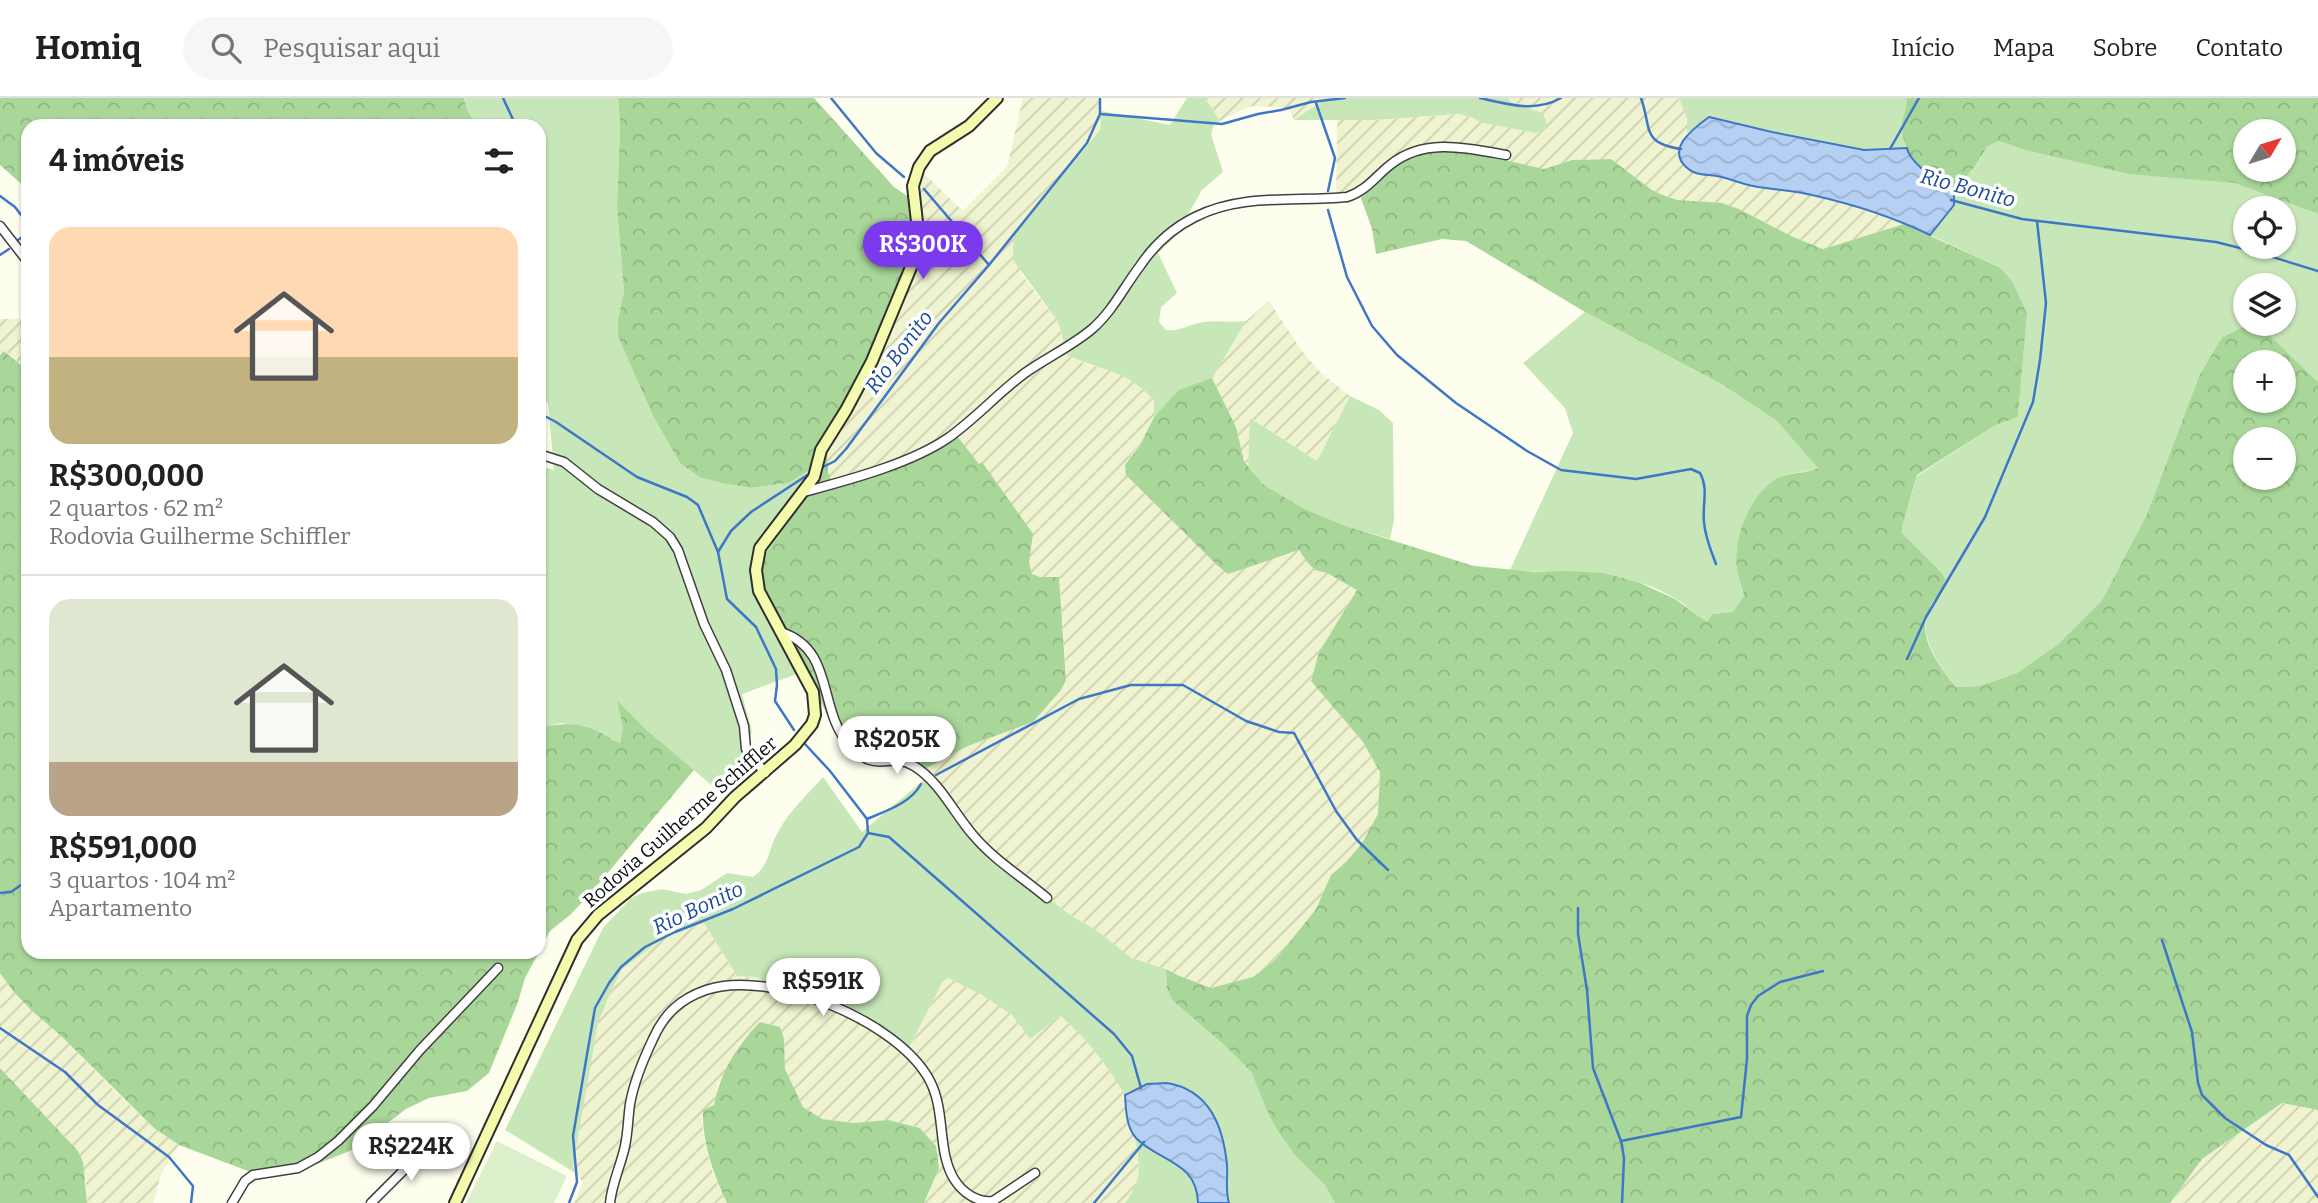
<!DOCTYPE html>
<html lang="pt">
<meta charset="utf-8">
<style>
:root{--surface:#fff;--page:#f6f6f6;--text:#202124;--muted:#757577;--line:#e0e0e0;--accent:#7c3aed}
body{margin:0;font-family:Bitter,serif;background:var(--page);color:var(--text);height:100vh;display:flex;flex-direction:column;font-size:26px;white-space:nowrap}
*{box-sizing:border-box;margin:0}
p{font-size:23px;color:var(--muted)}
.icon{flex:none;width:38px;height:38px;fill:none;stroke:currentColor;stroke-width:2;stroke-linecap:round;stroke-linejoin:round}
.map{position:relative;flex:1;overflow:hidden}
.details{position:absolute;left:21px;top:21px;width:525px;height:840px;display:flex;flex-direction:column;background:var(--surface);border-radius:21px;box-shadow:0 2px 5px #0004}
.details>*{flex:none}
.needle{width:46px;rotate:52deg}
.tools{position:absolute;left:2233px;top:21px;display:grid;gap:14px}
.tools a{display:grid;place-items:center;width:63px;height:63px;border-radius:50%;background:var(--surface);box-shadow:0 2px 5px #0004;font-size:35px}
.price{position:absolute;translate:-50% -60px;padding:0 16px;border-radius:24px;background:#fff;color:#222;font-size:23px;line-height:46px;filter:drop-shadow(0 2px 4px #0008)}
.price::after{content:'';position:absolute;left:50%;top:42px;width:21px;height:16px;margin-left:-10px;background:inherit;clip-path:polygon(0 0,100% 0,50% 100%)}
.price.active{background:var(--accent);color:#fff}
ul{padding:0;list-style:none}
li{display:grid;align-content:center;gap:14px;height:371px;padding:0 28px}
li+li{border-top:2px solid var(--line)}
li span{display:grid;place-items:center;height:217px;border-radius:21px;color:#555}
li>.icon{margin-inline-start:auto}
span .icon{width:126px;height:126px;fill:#fffc;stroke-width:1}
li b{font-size:30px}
h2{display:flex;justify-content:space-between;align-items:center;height:84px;padding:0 28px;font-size:30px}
header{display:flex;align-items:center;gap:42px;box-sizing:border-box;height:98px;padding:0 35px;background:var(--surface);border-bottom:2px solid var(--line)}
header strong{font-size:33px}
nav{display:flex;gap:38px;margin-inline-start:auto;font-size:24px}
.search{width:490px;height:63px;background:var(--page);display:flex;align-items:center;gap:18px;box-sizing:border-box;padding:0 24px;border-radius:38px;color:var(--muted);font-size:26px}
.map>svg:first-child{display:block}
.farmland{fill:url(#farmland-furrows)}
.grass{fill:#c8e7b9;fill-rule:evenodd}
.forest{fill:url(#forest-crowns);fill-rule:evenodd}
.pitch{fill:#dbefcb}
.water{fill:url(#water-waves);stroke:#3f77c7;stroke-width:2}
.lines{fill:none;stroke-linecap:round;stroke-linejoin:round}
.stream{stroke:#3f77c7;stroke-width:2.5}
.street-casing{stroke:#404040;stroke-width:11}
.secondary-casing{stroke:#2f2f2f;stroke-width:14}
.street{stroke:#fff;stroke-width:8}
.secondary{stroke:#f5fbac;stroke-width:10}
.labels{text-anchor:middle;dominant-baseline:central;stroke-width:7;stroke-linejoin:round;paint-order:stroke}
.street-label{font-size:19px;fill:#0d0d0d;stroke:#fff}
.water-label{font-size:21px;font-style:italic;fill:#1c4b9a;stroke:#fff}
</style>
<header>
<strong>Homiq</strong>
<div class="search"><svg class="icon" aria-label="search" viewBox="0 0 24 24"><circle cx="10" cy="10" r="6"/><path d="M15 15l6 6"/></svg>Pesquisar aqui</div>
<nav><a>Início</a><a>Mapa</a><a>Sobre</a><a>Contato</a></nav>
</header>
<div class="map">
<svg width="2318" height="1105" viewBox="0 0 2318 1105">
<defs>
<pattern id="farmland-furrows" width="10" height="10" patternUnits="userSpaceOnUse" patternTransform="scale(1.75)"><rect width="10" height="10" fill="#eff3cf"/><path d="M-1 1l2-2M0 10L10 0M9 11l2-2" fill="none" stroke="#cccfb1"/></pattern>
<pattern id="forest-crowns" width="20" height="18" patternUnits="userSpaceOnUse" patternTransform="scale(1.75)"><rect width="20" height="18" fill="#a9d799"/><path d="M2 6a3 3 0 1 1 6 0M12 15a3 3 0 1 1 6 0" fill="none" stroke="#90b783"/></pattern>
<pattern id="water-waves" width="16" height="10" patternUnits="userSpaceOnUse" patternTransform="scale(1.75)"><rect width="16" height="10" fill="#b5d0f3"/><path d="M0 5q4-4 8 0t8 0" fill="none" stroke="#9ab1cf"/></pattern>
</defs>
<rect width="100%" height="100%" fill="#fefeee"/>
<!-- farmland -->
<g class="farmland">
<path d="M1023,0H1099L1102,13L1100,32L1014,137L1022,177L1057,222L1061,233L1067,257L1087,266L1116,274L1135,283L1154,303V319L1140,347L1131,357L1219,469L1227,475L1299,452L1307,464L1315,472L1327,475L1357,492L1319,554L1311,583L1363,644L1380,674L1378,716L1362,745L1345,765L1331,777L1316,811L1276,861L1253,879L1232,886L1211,890L1177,877L1166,871L1133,860L1114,848L1093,830L1070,817L1020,777L977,736L926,680L931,675L921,673L968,648L1033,624L1066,573L1059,479H1040L1032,476L1029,464L979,366L912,360L831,384L828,374L827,355L851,306L914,153L922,74L963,113L1007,69Z"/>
<path d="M1205,0H1327L1294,22L1290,13L1282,9L1253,8L1241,12L1220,23Z"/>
<path d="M1508,0H1679L1687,21V35L1684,37L1681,50L1680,62L1700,77L1718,78L1754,89L1809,96L1839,104L1904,126L1823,151L1791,138L1739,111L1722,105L1678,102L1665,98L1652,92L1611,61L1572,62L1544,71L1481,58L1387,71L1373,91L1361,100L1347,105H1336L1337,22H1374L1459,16L1471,19L1482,25L1519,31L1534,11L1511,4Z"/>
<path d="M1269,203L1302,253L1320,274L1350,298L1317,363L1250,320L1248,367L1244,363L1236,329L1212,280L1246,223Z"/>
<path d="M0,221H28V273L5,253L0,256Z"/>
<path d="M704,825L737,878L754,879L876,926L909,951L943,883L949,880L982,897L1012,917L1030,941L1059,918L1078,932L1098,956L1125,997L1128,1027L1135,1039L1139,1072L1137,1089L1125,1105H924L939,1070L936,1048L920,1030L888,1022L853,1025L822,1021L803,1009L785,971L784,941L780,929L761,924L739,947L718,987L714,1008L702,1023L705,1047L713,1075L727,1105H574L583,1084L572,1073L579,1026L598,925L611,893L622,871L653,847L665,839Z"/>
<path d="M0,875L31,912L61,938L120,998L154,1030L179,1047L161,1076L153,1105H87L86,1085L78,1053L0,970Z"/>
<path d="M2282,1005L2318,1012V1105H2170L2202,1061Z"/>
</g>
<!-- grass -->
<g class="grass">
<path d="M464,0H618L620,27L617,109L624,194L618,221V239L653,318L680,365L699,379L721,385L751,390L788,385L813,370L811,393L799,408L805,573L742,596L752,633L744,662L748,669L743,670L742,678L723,697L649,634L618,603L623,630L620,645L614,644L601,634L561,625L539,630V368L554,372L548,305L539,303V28H476L466,9Z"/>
<path d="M1187,0H1205L1220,23L1214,26L1211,36L1223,74L1202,92L1176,138L1158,155L1177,195L1161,209L1159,224L1166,232C1180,234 1191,225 1205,224C1219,222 1231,225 1246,223L1211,282L1179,292L1154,319V303C1129,272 1101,273 1067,257L1061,233L1057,222L1013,162L1014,137L1100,32L1102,13L1170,27Z"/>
<path d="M1327,0H1508L1511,4L1543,15L1548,30L1537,35L1482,25L1471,19L1459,16L1374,22H1294Z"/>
<path d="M1679,0H1907V12L1902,27L1907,50L1864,52L1772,34L1709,19L1687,35V21Z"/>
<path d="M1998,43L2025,52L2174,79L2234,85L2318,116V284L2258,226H2284V187H2245V226H2249L2222,239L2199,278L2147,416L2102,502L2057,547L2017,575L1980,588L1956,589C1934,560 1909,528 1941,496L1942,475L1902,435V429L1917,378L1994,328L2018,319L2027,216L1999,169L1930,137L1954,107V94L1975,68L1987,49ZM2245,110H2284V149H2245Z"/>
<path d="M1585,214L1723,287L1777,323L1819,370C1806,375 1789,374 1777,381C1749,396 1732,442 1737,472C1738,481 1743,489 1745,498L1733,514L1712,516L1707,524C1697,517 1687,508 1676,501C1622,468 1569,477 1510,472L1573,335L1565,310L1523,265Z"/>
<path d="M1350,298L1379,312L1393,325L1394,422L1390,441L1343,427L1303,410L1264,387L1248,367L1250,320L1317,363Z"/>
<path d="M823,679L862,734L926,680L977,736L1020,777L1070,817L1093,830L1132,860L1166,871L1167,890L1172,902L1223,946L1252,975L1297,1060L1325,1087L1335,1105H1229L1226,1093V1060L1221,1038L1130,993L1125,997C1106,967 1088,940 1060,918L1030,941L1012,917L982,897L949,880L943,883L908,952L854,919L755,879L737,878L704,825L665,839L622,871L611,893L598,925L572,1073L505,1032L603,830L631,800L642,795L662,791L686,796L701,792L727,775L753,779C770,767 768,752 777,736C788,714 807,697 823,679Z"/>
<path d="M1135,1039C1161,1057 1197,1070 1198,1105H1125C1144,1080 1139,1069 1135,1039Z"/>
</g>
<!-- forest -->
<g class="forest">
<path d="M0,0H464L466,9L476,28H28V92L0,67Z"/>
<path d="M618,0H814L894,89L919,106L914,153L851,306L827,355L828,374L832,384L862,376L957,338L979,366L982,364L1033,436L1029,464L1032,476L1040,479H1059L1066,582L1061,592L1033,624L968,648L921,673C884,663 861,655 833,628L762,488L763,460L811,393L812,371L788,385L751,390L721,385L699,379L680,365L653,318L618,239V221L624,194L617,109L620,27Z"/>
<path d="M1907,0H2318V116L2234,85L2129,76L2025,52L1998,43L1987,49L1975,68L1954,94C1930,79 1901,59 1902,27C1903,18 1907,9 1907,0ZM2245,33H2284V72H2245Z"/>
<path d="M1416,51L1460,52L1544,71L1572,62L1611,61L1652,92L1665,98L1678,102L1722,105L1739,111L1791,138L1823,151L1904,126L1999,169L2012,183L2027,216L2018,319L1994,328L1917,377L1902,429V435L1942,475L1946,484C1942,494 1936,498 1931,507C1914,537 1938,566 1956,589L1980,588L2017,575L2057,547L2102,502L2147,416L2199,278L2222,239L2249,226H2258L2318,284V1012L2282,1005L2202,1061L2170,1105H1335L1325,1087L1297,1060L1276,1030L1265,1008L1252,975L1223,946L1172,902L1167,890L1166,871L1177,877L1211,890L1253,879L1276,861L1316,811L1331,777L1345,765L1362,745L1378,716L1380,674L1363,644L1311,583L1319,554L1357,492L1327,475L1315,472L1307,464L1299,452L1228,476L1218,468L1126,377L1125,367L1140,347L1154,319L1173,298L1179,292L1212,280L1236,329L1244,363L1264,387L1303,410L1343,427L1474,468L1535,474L1568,473L1603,475L1638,484L1675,501L1707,524L1712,516L1733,514L1744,498C1743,489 1738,481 1737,472C1732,442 1749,397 1776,381C1789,374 1805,376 1818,370L1777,323L1723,287L1585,214L1466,143L1442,141L1376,156L1372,131L1361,100C1383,83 1388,57 1416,51ZM2245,264H2284V303H2245ZM2245,341H2284V380H2245Z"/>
<path d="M4,253L28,273V854H539L525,880L518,904L489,975L467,993L429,1000L406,1011L352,1052L312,1068L248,1073L179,1047L154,1030L61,938L31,912L14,894L0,875V257Z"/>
<path d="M617,602L649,634L694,672L590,796L570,817L550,833L539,854V630C560,624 581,625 600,634C608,638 612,643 620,645L623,630Z"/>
<path d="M760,924L780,929L784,941L785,971L803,1009L822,1021L853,1025L888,1022L920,1030L936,1048L939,1070L924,1105H727C713,1075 702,1046 703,1012L714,1007C721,973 736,949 760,924Z"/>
<path d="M0,970L78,1053L83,1064L87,1105H0Z"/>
</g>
<!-- pitch -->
<path class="pitch" d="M497,1043L567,1078L554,1105H466Z"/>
<!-- water -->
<g class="water">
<path d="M1709,19L1772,34L1864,52L1907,50C1910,65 1940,86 1954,94V107L1930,137C1893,119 1852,106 1812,97C1793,92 1773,92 1753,88C1741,86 1729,80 1717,78C1706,76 1695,78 1686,69C1666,50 1694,30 1709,19Z"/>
<path d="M1167,985C1209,992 1223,1027 1227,1067C1228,1080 1225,1092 1229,1105H1198C1197,1063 1159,1064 1136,1040C1126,1029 1126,1011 1125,997L1147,986Z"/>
</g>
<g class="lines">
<!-- stream -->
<g class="stream">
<path d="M503,0L516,28"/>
<path d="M831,0L876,55L904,79"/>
<path d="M1480,0C1507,6 1535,15 1561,0"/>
<path d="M1641,0C1652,31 1641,45 1681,51"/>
<path d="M1316,5L1335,60L1328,93"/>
<path d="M1100,16L1222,26L1258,16L1281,12L1311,4L1345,0"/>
<path d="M1890,51L1919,0"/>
<path d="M924,91L989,167"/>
<path d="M0,98L15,109L28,126"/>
<path d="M1951,102L2022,121L2216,144L2256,154L2318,173"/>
<path d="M1328,112L1347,179L1372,228L1397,257L1456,305L1527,353L1561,372L1636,381L1691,371L1700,375C1709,391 1702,406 1704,424C1705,439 1711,453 1716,466"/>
<path d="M18,142L28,135"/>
<path d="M0,157L9,151"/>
<path d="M539,315L556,324L637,379L687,399L698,407L718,454L727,501L756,529L776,571L777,587L775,603L794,632"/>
<path d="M821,370L835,363L846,351L939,225L989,167L1087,45L1100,16V0"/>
<path d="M718,454L731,433L751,414L812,374"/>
<path d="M1907,561L1926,519L1985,419L2033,304L2040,262L2046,205L2037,123"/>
<path d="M936,677L1079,601L1131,587H1183L1246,623L1279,634L1294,635L1336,713L1357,742L1388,772"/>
<path d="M867,721C886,713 911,705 921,686"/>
<path d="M868,735L889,739L1114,936L1132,958L1141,990"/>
<path d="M0,795L11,794L28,782"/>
<path d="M1578,810V836L1587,892L1593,970L1621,1043L1624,1060L1622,1105"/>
<path d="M2162,842L2192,934L2198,985L2202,997L2225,1020L2266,1047L2289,1057L2318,1099"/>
<path d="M0,930L65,974L98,1007L169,1059L193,1088L191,1105"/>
<path d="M1621,1043L1741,1019L1747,961V918L1751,907L1758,898L1780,884L1823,873"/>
<path d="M569,1105L577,1084L573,1038L595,910L609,885L621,869L645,849L675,834L733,811L859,749L868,735L867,721L830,673L805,646"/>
<path d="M1094,1105L1144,1044"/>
</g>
<!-- street casing -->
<g class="street-casing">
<g id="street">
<path d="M0,128L28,164"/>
<path d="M539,356L564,364L598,391L653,424L670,439L678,452L704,526L726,572L744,628L746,651L765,675"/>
<path d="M804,394C848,382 910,366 948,340C975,321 998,295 1025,275C1046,260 1072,248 1092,231C1112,214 1124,189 1140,168C1154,147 1173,130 1195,119C1242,95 1296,104 1347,99C1366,93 1375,79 1390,67C1424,39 1468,50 1506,57"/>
<path d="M781,534C834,551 818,609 847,644C877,680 887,652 914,668C939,683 954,715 973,737C994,762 1022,779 1047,800"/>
<path d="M232,1105L245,1083L253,1077L298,1070L318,1059L338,1043L373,1008L420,952L498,870"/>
<path d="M371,1105L431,1045"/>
<path d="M610,1105C612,1085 621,1067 625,1048C628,1034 628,1020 630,1006C634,983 643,962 653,941C664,916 680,901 706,892C770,870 899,923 930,983C946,1014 937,1053 954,1081C962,1094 977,1105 993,1103L1035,1075"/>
</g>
</g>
<!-- secondary casing -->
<g class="secondary-casing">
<path id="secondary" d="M455,1105L577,842L598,817L706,730L735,699L795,647L812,626L815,617L813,594L759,493L756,472L760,450L814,379L821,352L846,312L872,263L914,162L918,133L913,88L919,69L930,53L969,28L997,0"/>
</g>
<!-- street -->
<use href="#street" class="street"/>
<!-- secondary -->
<use href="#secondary" class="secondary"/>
</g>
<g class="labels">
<!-- street labels -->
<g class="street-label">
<text transform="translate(680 724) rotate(-41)">Rodovia Guilherme Schiffler</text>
</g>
<!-- water labels -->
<g class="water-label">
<text transform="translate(1968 90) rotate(15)">Rio Bonito</text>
<text transform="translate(899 254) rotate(-53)">Rio Bonito</text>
<text transform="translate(698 810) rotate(-25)">Rio Bonito</text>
</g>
</g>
</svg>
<div class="tools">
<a><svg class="needle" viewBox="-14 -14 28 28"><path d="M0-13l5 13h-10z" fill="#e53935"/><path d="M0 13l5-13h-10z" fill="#757577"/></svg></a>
<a><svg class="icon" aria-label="locate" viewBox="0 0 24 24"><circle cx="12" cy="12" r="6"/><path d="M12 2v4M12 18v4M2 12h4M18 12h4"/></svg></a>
<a><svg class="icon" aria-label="layers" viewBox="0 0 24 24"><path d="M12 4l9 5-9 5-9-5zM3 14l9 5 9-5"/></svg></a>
<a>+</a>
<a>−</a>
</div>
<b class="price active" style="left:923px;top:183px">R$300K</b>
<b class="price" style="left:897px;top:678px">R$205K</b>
<b class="price" style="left:823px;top:920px">R$591K</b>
<b class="price" style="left:411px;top:1085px">R$224K</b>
<section class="details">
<h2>4 imóveis<svg class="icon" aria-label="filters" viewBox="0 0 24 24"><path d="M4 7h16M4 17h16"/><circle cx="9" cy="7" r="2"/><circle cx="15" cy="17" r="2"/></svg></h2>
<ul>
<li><span style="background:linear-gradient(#ffd9b3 60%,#c2b280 0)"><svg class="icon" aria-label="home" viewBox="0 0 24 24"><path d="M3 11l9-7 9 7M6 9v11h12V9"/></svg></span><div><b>R$300,000</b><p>2 quartos · 62 m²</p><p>Rodovia Guilherme Schiffler</p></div></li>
<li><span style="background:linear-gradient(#dfe7d0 75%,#b9a48a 0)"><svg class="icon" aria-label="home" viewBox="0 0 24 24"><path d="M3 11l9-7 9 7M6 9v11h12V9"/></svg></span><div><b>R$591,000</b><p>3 quartos · 104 m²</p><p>Apartamento</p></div></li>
</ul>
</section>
</div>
